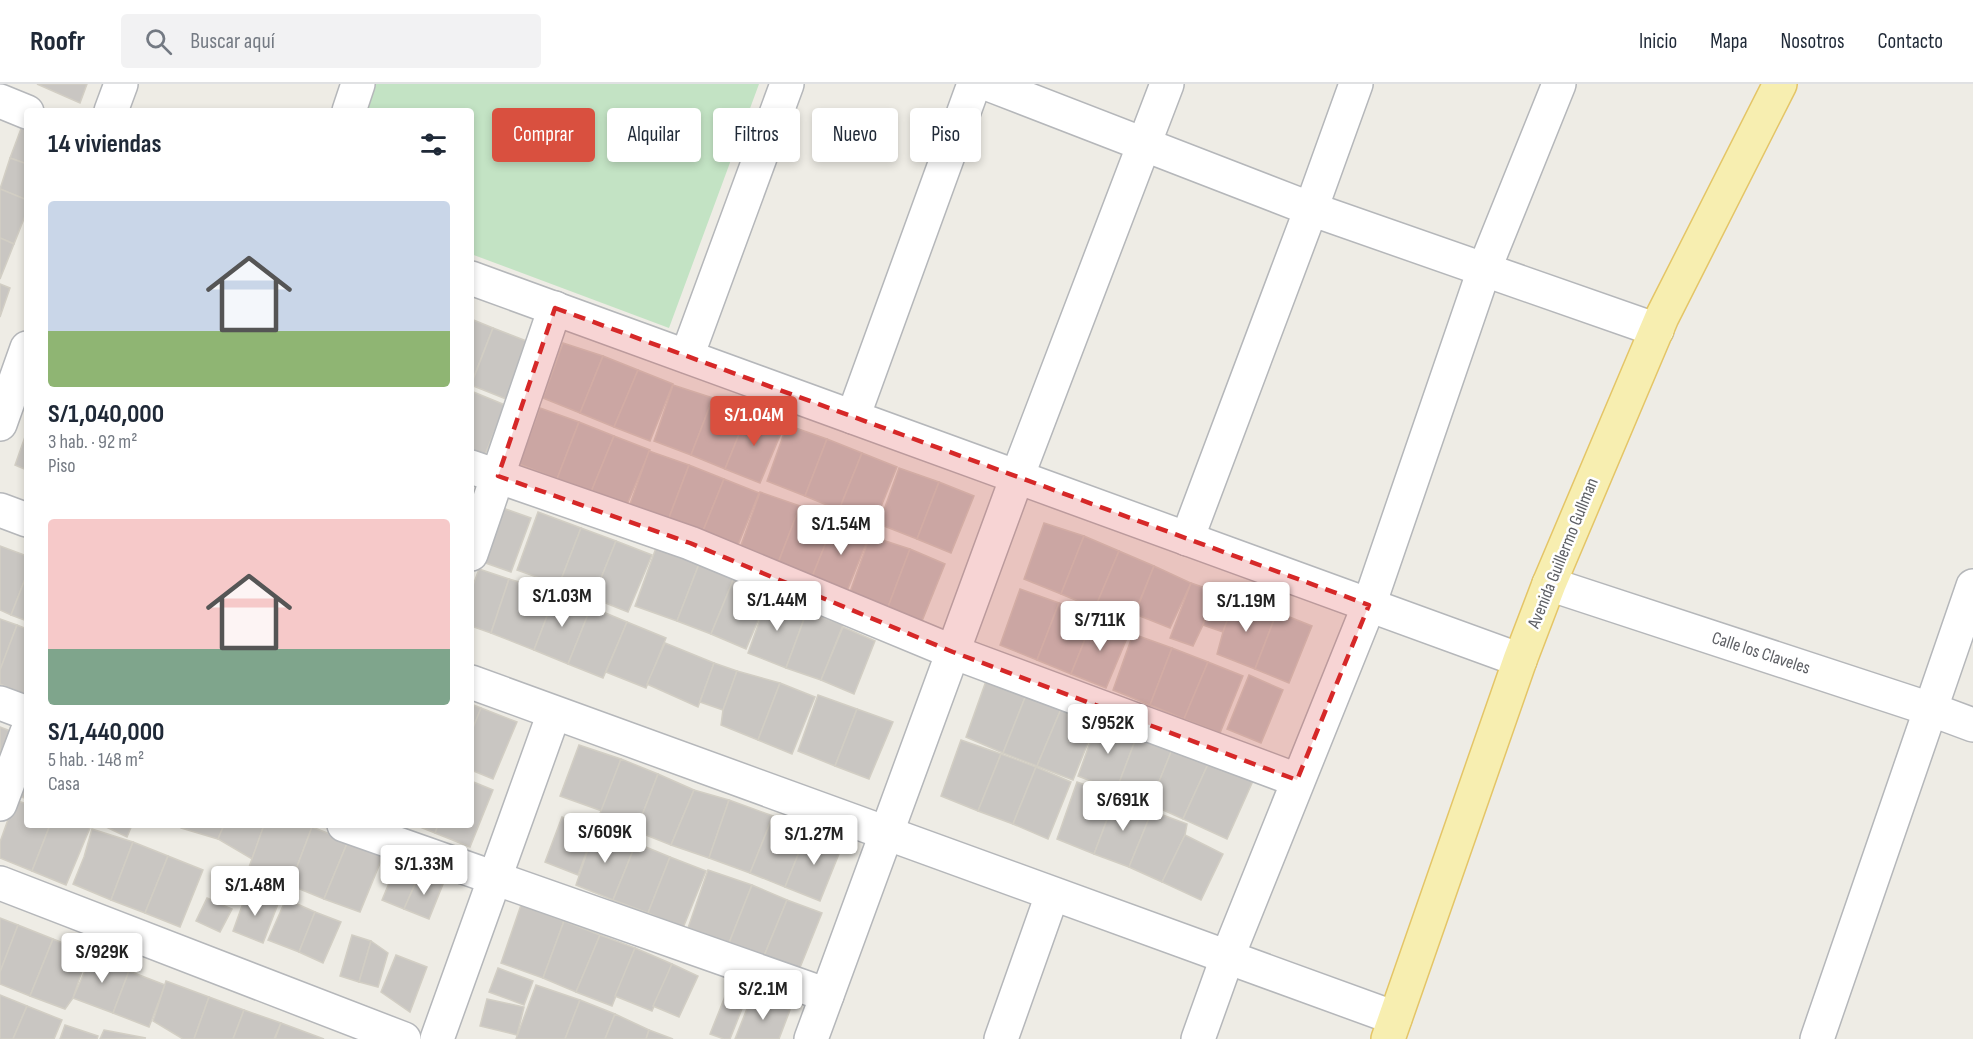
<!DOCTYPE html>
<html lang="es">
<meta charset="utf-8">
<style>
:root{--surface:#fff;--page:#f2f2f3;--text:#1f2937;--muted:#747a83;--line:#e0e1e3;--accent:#d9503f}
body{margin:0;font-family:"Sofia Sans Condensed",sans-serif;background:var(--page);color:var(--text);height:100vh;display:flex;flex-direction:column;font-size:22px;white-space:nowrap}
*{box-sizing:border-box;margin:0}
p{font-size:20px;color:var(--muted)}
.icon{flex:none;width:33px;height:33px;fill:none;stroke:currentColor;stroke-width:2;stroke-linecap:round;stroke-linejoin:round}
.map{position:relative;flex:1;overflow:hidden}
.side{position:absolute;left:24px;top:24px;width:450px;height:720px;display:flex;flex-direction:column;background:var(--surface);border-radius:6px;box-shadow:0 3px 9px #0003}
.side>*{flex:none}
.banner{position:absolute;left:492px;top:24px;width:570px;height:54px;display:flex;gap:12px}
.price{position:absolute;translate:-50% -51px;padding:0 14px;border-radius:6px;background:#fff;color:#222;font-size:20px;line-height:39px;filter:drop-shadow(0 2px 3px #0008)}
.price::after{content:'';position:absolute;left:50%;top:36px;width:18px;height:14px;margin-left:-9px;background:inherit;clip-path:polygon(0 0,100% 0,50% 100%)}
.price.current{background:var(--accent);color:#fff}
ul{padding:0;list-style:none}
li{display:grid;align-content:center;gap:12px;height:318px;padding:0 24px}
li span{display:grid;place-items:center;height:186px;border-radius:6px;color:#555}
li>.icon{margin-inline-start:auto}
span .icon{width:108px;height:108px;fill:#fffc;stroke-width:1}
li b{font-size:26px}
h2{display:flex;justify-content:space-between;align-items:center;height:72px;padding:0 24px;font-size:26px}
.tag{padding:0 21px;border-radius:6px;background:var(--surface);box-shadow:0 3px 9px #0003;font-size:21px;line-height:54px}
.tag.current{background:var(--accent);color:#fff}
header{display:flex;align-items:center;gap:36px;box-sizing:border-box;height:84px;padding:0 30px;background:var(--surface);border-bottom:2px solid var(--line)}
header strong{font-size:28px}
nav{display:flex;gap:33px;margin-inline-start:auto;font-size:21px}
.search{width:420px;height:54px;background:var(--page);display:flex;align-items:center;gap:15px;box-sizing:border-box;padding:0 21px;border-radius:6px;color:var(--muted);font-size:22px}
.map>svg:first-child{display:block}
.green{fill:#c3e3c4}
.building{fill:#c9c6c2;stroke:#d2cec4;stroke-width:1.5}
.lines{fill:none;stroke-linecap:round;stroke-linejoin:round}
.minor-casing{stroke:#b5b7ba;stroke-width:36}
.primary-casing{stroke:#e4c567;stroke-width:36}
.minor{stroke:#fff;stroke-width:33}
.primary{stroke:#f7eeb0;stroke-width:33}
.marked{fill:#d62828;fill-opacity:0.2;stroke:#d62828;stroke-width:4.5;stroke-dasharray:12 8;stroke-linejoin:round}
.labels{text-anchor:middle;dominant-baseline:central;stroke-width:5;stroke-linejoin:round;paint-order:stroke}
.street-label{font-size:18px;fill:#5d5f64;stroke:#fff}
</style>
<header>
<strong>Roofr</strong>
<div class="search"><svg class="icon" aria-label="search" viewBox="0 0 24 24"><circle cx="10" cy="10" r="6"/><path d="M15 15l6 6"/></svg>Buscar aquí</div>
<nav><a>Inicio</a><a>Mapa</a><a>Nosotros</a><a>Contacto</a></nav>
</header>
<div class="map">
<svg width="1973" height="955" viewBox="0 0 1973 955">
<rect width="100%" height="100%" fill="#eeece5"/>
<!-- green -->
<path class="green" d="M373,0H759L669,244L471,170V27H364Z"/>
<!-- building -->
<g class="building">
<path d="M37,0H87L80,19Z"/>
<path d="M25,34L27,35V80L10,74Z"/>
<path d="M10,74L27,80V116L0,105Z"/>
<path d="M0,105L27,116V127L14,160L0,154Z"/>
<path d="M0,154L14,160L0,195Z"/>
<path d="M0,200L10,204L0,233Z"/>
<path d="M471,235L493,244L471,300Z"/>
<path d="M493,244L529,258L506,315L471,301Z"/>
<path d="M563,259L603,272L580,329L543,314Z"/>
<path d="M603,272L638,286L614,343L580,329Z"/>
<path d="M638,286L673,300L650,357L614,343Z"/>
<path d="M673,301L713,314L691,371L654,357Z"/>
<path d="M471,307L505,321L482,378L471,373Z"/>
<path d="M713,314L748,328L725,385L691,371Z"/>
<path d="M540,324L579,338L557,395L519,380Z"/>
<path d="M748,328L784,342L760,399L725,385Z"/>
<path d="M579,338L614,352L591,408L557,395Z"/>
<path d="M787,341L827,355L805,412L767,397Z"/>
<path d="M27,347V386L15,381Z"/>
<path d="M614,352L650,366L626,423L591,408Z"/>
<path d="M827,355L862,369L839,426L805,412Z"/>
<path d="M649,367L689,381L667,439L629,423Z"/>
<path d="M862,369L897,383L874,440L839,426Z"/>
<path d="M689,381L724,395L701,452L667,439Z"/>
<path d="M899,384L939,398L917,455L879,440Z"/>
<path d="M724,395L759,409L736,466L701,452Z"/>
<path d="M939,398L974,412L951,469L917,455Z"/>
<path d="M760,408L800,422L778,479L740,464Z"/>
<path d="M497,422L531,434L511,488L477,476Z"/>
<path d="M800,422L835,436L812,493L778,479Z"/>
<path d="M538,428L581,444L559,501L517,486Z"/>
<path d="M835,436L870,450L847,507L812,493Z"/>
<path d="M1044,439L1084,452L1061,510L1024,495Z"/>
<path d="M581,444L616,457L593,514L559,501Z"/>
<path d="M870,452L910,465L888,523L850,508Z"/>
<path d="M1084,452L1119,467L1095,524L1061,510Z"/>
<path d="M616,457L652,471L628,528L593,514Z"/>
<path d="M0,462L27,472V490L11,531L0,526Z"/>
<path d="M656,464L699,480L677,537L635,522Z"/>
<path d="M910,465L945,480L922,537L888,523Z"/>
<path d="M1119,467L1154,482L1131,538L1095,524Z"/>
<path d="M699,480L734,494L711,550L677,537Z"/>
<path d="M1154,482L1191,499L1170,544L1135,530Z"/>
<path d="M479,485L509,495L491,549L471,542V507Z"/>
<path d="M27,490V537L11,531Z"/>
<path d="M734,494L770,508L746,565L711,550Z"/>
<path d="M509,495L556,509L534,566L491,549Z"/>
<path d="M1191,499L1214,507L1203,541L1193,562L1170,554Z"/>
<path d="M1020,505L1059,519L1037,576L1000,561Z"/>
<path d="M1215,507L1235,515L1223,548L1203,541Z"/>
<path d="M556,509L591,523L568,580L534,566Z"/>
<path d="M768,513L807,527L786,584L748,569Z"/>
<path d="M1235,515L1277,528L1255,585L1217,570L1223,548Z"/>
<path d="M1059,519L1094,533L1071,590L1037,576Z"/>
<path d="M591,523L627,538L603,594L568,580Z"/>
<path d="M807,527L843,541L821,596L786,584Z"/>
<path d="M1277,528L1312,542L1289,599L1255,585Z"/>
<path d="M1094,533L1130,547L1106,604L1071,590Z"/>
<path d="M0,535L17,541L0,586Z"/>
<path d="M627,538L666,554L646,604L606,588Z"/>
<path d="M17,541L27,545V611L0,600V586Z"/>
<path d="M843,543L875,557L854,610L821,596Z"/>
<path d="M1133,550L1172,564L1150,621L1113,606Z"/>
<path d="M665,559L714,579L698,623L647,600Z"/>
<path d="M1172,564L1208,578L1184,635L1150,621Z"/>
<path d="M1208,578L1243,592L1220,649L1184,635Z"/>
<path d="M714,579L737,587L723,626L700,618Z"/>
<path d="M737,587L780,599L758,656L721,641L723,626Z"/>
<path d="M1249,591L1283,606L1261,659L1227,645Z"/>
<path d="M986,597L1026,611L1003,669L966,653Z"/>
<path d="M780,599L815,613L792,670L758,656Z"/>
<path d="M818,611L857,625L835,682L798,667Z"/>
<path d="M1026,611L1061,625L1037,682L1003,669Z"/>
<path d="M471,620L481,624L471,649Z"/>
<path d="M481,624L517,638L493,695L471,686V649Z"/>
<path d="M857,625L893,638L869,695L835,682Z"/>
<path d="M1061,625L1096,639L1073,696L1037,682Z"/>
<path d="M1098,636L1138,649L1116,707L1078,692Z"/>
<path d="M0,643L13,648L0,681Z"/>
<path d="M1138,649L1173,663L1150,720L1116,707Z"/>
<path d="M961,656L1001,670L978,727L941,712Z"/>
<path d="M579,661L621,675L602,727L560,712Z"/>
<path d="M1173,663L1209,678L1183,735L1150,720Z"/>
<path d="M1001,670L1036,683L1013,740L978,727Z"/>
<path d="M621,675L658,690L636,747L599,732Z"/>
<path d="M1209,678L1253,697L1227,755L1183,735Z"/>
<path d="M27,679V715L16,711Z"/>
<path d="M1036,683L1071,698L1048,755L1013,740Z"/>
<path d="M658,690L694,706L671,761L636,747Z"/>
<path d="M471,697L493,706L470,763L435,749L438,741H471Z"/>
<path d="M1077,698L1116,712L1094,770L1057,755Z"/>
<path d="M694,706L729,716L709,774L671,761Z"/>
<path d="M1116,712L1152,727L1129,783L1094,770Z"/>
<path d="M15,716L27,720V741H50L32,787L0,774V758Z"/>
<path d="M729,716L773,732L750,789L709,774Z"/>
<path d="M1152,727L1187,740L1185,751L1162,798L1129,783Z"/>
<path d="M773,732L808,746L785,803L750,789Z"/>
<path d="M562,733L595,745L578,791L545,778Z"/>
<path d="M50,741H83L90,744L66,801L32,787Z"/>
<path d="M102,741H132L127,753Z"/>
<path d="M182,741H224L218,755L181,744Z"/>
<path d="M224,741H264L252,775L218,755Z"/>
<path d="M264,741H306L312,743L290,801L248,786Z"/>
<path d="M415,741H438L435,749Z"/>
<path d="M312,743L348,757L324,815L290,801Z"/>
<path d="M92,745L133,758L111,816L73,800L84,773Z"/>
<path d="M595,745L636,759L613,816L576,801Z"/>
<path d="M808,746L843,760L820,817L785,803Z"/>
<path d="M1185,751L1223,770L1201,816L1162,798Z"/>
<path d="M348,757L383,772L360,828L324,815Z"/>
<path d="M133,758L168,772L145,829L111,816Z"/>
<path d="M636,759L670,773L648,829L613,816Z"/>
<path d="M168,772L203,786L180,843L145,829Z"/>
<path d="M670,773L706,787L683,844L648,829Z"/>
<path d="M397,780L420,789L404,825L382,816Z"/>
<path d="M708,786L752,801L729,859L688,844Z"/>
<path d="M420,789L443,800L429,835L404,825Z"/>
<path d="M752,801L787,816L764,872L729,859Z"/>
<path d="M247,808L278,820L263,859L233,847Z"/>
<path d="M207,814L232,825L220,848L196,837Z"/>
<path d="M286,815L315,828L299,868L268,856Z"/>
<path d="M787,816L822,829L799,886L764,872Z"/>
<path d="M521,821L564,837L543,894L501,879Z"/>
<path d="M315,828L341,838L323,879L299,868Z"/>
<path d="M0,834L18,841L0,888Z"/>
<path d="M564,837L600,851L576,908L543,894Z"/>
<path d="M18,841L53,855L30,912L0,900V888Z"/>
<path d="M352,851L371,857L359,898L340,892Z"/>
<path d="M600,851L635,864L612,922L576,908Z"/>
<path d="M53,855L88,869L73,914L65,925L30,912Z"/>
<path d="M371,857L388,869L378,903L359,898Z"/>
<path d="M635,864L672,880L652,927L615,912Z"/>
<path d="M92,871L129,887L113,929L73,914Z"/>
<path d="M396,871L427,883L410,928L381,908Z"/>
<path d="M672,880L698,892L679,933L653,922Z"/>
<path d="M498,884L533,897L524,921L489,908Z"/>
<path d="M129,887L165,901L149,943L113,929Z"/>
<path d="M166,897L209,913L194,955H183L153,937Z"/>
<path d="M536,901L580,916L565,955H516Z"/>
<path d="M728,905L747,912L730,955H724L710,950Z"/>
<path d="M0,911L27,922L13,955H0Z"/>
<path d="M752,912L790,926L779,955H735Z"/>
<path d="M209,913L244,926L233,955H194Z"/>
<path d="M487,915L524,923L517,951L480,942Z"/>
<path d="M580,916L615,930L605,955H565Z"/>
<path d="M27,922L62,936L54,955H13Z"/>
<path d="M244,926L281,939L274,955H233Z"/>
<path d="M615,930L649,946L646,955H605Z"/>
<path d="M281,939L324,955H275Z"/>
<path d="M65,941L98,952L97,955H60Z"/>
<path d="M104,946L146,954L100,955Z"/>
<path d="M649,946L673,955H646Z"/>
</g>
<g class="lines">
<!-- minor casing -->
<g class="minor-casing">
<g id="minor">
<path d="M988,0L1311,125L1657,246"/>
<path d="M0,17L27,28"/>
<path d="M111,27L121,0"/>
<path d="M349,27L358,0"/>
<path d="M471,194L1520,576"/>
<path d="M687,272L787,0"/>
<path d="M853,333L974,0"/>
<path d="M0,340L27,264"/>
<path d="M471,383L690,459L953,568L1297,696"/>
<path d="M0,426L27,436"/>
<path d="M1187,455L1311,125L1356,0"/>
<path d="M471,470L555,224"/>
<path d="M1549,500L1930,625L1973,641"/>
<path d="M471,598L1395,934"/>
<path d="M0,619L27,629"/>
<path d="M0,720L27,648"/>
<path d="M344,741L827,911"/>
<path d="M0,799L404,955"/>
<path d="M437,955L554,629"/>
<path d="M811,955L1017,393L1167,0"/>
<path d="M1001,955L1052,811"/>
<path d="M1198,955L1227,874L1369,521L1484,186L1559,0"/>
<path d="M1817,955L1973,502"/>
</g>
</g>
<!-- primary casing -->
<g class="primary-casing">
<path id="primary" d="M1388,955L1520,576L1549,500L1662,233L1780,0"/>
</g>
<!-- minor -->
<use href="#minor" class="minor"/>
<!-- primary -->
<use href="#primary" class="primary"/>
</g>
<!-- marked area -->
<path class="marked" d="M555,224L1369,521L1297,696L953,568L690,459L498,392Z"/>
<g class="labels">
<!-- street labels -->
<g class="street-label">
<text transform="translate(1563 469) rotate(-68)">Avenida Guillermo Gullman</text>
<text transform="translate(1761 569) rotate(18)">Calle los Claveles</text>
</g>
</g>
</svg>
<b class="price current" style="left:754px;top:363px">S/1.04M</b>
<b class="price" style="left:841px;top:472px">S/1.54M</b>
<b class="price" style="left:562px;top:544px">S/1.03M</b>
<b class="price" style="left:777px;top:548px">S/1.44M</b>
<b class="price" style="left:1246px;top:549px">S/1.19M</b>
<b class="price" style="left:1100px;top:568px">S/711K</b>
<b class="price" style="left:1108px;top:671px">S/952K</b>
<b class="price" style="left:1123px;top:748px">S/691K</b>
<b class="price" style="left:605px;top:780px">S/609K</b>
<b class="price" style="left:814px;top:782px">S/1.27M</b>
<b class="price" style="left:424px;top:812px">S/1.33M</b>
<b class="price" style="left:255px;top:833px">S/1.48M</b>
<b class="price" style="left:102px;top:900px">S/929K</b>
<b class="price" style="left:763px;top:937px">S/2.1M</b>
<div class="banner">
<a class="tag current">Comprar</a>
<a class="tag">Alquilar</a>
<a class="tag">Filtros</a>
<a class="tag">Nuevo</a>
<a class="tag">Piso</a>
</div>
<section class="side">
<h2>14 viviendas<svg class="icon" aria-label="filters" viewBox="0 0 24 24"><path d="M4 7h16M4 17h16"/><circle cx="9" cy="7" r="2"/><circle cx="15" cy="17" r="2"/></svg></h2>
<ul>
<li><span style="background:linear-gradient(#c9d6e8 70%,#8fb573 0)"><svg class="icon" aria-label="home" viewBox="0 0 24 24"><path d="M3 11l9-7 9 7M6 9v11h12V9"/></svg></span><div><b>S/1,040,000</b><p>3 hab. · 92 m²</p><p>Piso</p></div></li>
<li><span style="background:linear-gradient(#f6c9c9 70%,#7fa58c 0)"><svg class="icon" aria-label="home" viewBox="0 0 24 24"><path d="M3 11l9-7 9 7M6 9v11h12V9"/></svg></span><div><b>S/1,440,000</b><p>5 hab. · 148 m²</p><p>Casa</p></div></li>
</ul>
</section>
</div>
